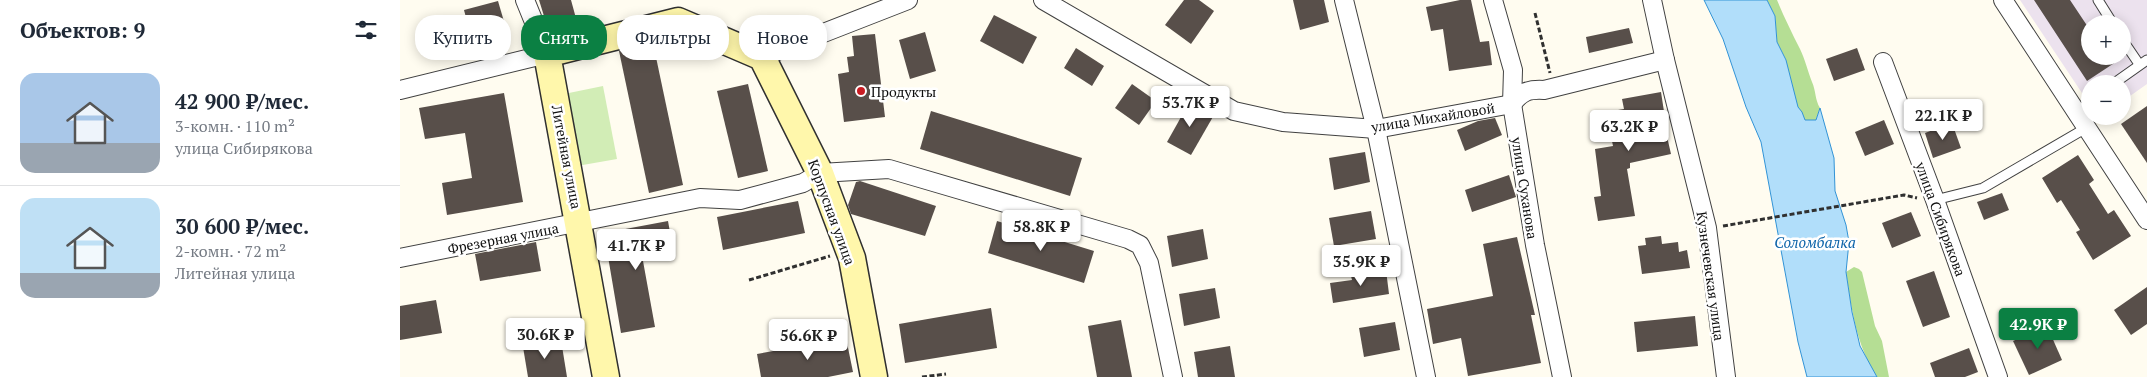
<!DOCTYPE html>
<html lang="ru">
<meta charset="utf-8">
<style>
:root{--surface:#fff;--page:#f2f2f3;--text:#1f2937;--muted:#747a83;--line:#e0e1e3;--accent:#0b8043}
body{margin:0;font-family:"PT Serif",serif;background:var(--page);color:var(--text);height:100vh;display:flex;flex-direction:column;font-size:19px;white-space:nowrap}
*{box-sizing:border-box;margin:0}
p{font-size:16px;color:var(--muted)}
.icon{flex:none;width:28px;height:28px;fill:none;stroke:currentColor;stroke-width:2;stroke-linecap:round;stroke-linejoin:round}
.map{position:relative;flex:1;overflow:hidden}
.side{display:flex;flex-direction:column;background:var(--surface);width:400px}
.side>*{flex:none}
.banner{position:absolute;left:15px;top:15px;width:475px;height:45px;display:flex;gap:10px}
.tools{position:absolute;left:1681px;top:15px;display:grid;gap:10px}
.tools a{display:grid;place-items:center;width:50px;height:50px;border-radius:50%;background:var(--surface);box-shadow:0 2px 12px #0003;font-size:25px}
.price{position:absolute;translate:-50% -42px;padding:0 11px;border-radius:5px;background:#fff;color:#222;font-size:16px;line-height:32px;filter:drop-shadow(0 1px 2px #0008)}
.price::after{content:'';position:absolute;left:50%;top:30px;width:15px;height:11px;margin-left:-8px;background:inherit;clip-path:polygon(0 0,100% 0,50% 100%)}
.price.active{background:var(--accent);color:#fff}
ul{padding:0;list-style:none}
li{display:flex;align-items:center;gap:15px;height:125px;padding:0 20px}
li+li{border-top:1px solid var(--line)}
li span{display:grid;place-items:center;flex:none;width:140px;height:100px;border-radius:15px;color:#555}
li>.icon{margin-inline-start:auto}
span .icon{width:60px;height:60px;fill:#fffc;stroke-width:1}
li b{font-size:21px}
h2{display:flex;justify-content:space-between;align-items:center;height:60px;padding:0 20px;font-size:21px}
.tag{padding:0 18px;border-radius:20px;background:var(--surface);box-shadow:0 2px 12px #0003;font-size:18px;line-height:45px}
.tag.active{background:var(--accent);color:#fff}
main{display:flex;flex:1;min-height:0}
.map>svg:first-child{display:block}
.industrial{fill:#ece2ee;fill-rule:evenodd}
.green{fill:#d2edb6}
.forest{fill:#b5de94}
.water{fill:#b1defa;stroke:#3293d6}
.building{fill:#584f4a}
.lines{fill:none;stroke-linecap:round;stroke-linejoin:round}
.lane-casing{stroke:#414141;stroke-width:11}
.street-casing{stroke:#414141;stroke-width:20}
.secondary-casing{stroke:#303030;stroke-width:29}
.path{stroke:#303030;stroke-width:3;stroke-dasharray:5 2.5;stroke-linecap:butt}
.lane{stroke:#fff;stroke-width:9}
.street{stroke:#fff;stroke-width:18}
.secondary{stroke:#fff7ab;stroke-width:26}
.poi-dot{fill:#c91c23;stroke:#fff;stroke-width:2}
.labels{text-anchor:middle;dominant-baseline:central;stroke-width:5;stroke-linejoin:round;paint-order:stroke}
.poi-label{font-size:14px;fill:#0e0e0e;stroke:#fff;text-anchor:start}
.street-label{font-size:14px;fill:#0e0e0e;stroke:#fff}
.water-label{font-size:15px;font-style:italic;fill:#0e64a9;stroke:#fff}
</style>
<main>
<section class="side">
<h2>Объектов: 9<svg class="icon" aria-label="filters" viewBox="0 0 24 24"><path d="M4 7h16M4 17h16"/><circle cx="9" cy="7" r="2"/><circle cx="15" cy="17" r="2"/></svg></h2>
<ul>
<li><span style="background:linear-gradient(#a9c7e8 70%,#9aa5b1 0)"><svg class="icon" aria-label="home" viewBox="0 0 24 24"><path d="M3 11l9-7 9 7M6 9v11h12V9"/></svg></span><div><b>42 900 ₽/мес.</b><p>3-комн. · 110 m²</p><p>улица Сибирякова</p></div></li>
<li><span style="background:linear-gradient(#bfe0f5 75%,#9aa5b1 0)"><svg class="icon" aria-label="home" viewBox="0 0 24 24"><path d="M3 11l9-7 9 7M6 9v11h12V9"/></svg></span><div><b>30 600 ₽/мес.</b><p>2-комн. · 72 m²</p><p>Литейная улица</p></div></li>
</ul>
</section>
<div class="map">
<svg width="1747" height="377" viewBox="0 0 1747 377">
<rect width="100%" height="100%" fill="#fffcf0"/>
<!-- industrial -->
<path class="industrial" d="M1620,0H1747V84L1723,101L1722,84H1690V105ZM1690,24H1722V56H1690Z"/>
<!-- green -->
<path class="green" d="M203,86L217,159L177,166L164,94Z"/>
<!-- forest -->
<g class="forest">
<path d="M1367,0H1377C1384,17 1392,33 1400,49C1405,59 1408,72 1412,82C1416,91 1415,100 1420,108L1416,120H1405L1395,101L1386,60L1377,42L1375,16Z"/>
<path d="M1454,267L1459,269L1462,272L1475,326L1482,341L1489,377H1477C1456,344 1452,311 1446,272Z"/>
</g>
<!-- water -->
<path class="water" d="M1304,0H1367L1375,16L1377,42L1386,60L1398,107L1402,112L1405,120H1416L1420,108L1434,158L1435,191L1446,225L1449,242L1446,272L1452,312L1460,346L1477,377H1407L1398,342L1361,142L1346,107L1323,39Z"/>
<!-- building -->
<g class="building">
<path d="M139,0H171L177,22L148,29Z"/>
<path d="M784,0H799L814,11L791,44L765,25Z"/>
<path d="M893,0H924L929,22L900,30Z"/>
<path d="M1060,0H1071L1080,42L1089,41L1092,65L1049,71L1043,29L1031,31L1026,7Z"/>
<path d="M1634,0H1670L1690,30V56H1725L1687,81Z"/>
<path d="M98,1L110,42L75,52L64,10Z"/>
<path d="M594,15L637,37L623,64L580,41Z"/>
<path d="M1229,28L1233,43L1189,53L1186,37Z"/>
<path d="M525,32L536,71L510,79L499,40Z"/>
<path d="M475,34L485,117L444,122L438,74L449,72L447,57L454,56L452,36Z"/>
<path d="M253,43L283,185L249,193L219,51Z"/>
<path d="M676,48L704,66L692,86L664,68Z"/>
<path d="M1457,48L1465,70L1434,81L1426,59Z"/>
<path d="M348,84L368,171L338,178L317,91Z"/>
<path d="M732,84L756,101L739,125L715,108Z"/>
<path d="M1261,92L1265,118L1263,119L1271,154L1230,163V168L1227,169L1235,216L1198,221L1194,197L1201,196L1195,149L1213,146L1206,112L1224,109L1222,99Z"/>
<path d="M104,93L123,202L47,215L42,183L72,178L65,133L25,139L19,108Z"/>
<path d="M790,101L814,115L791,155L767,142Z"/>
<path d="M1747,106V163L1721,124Z"/>
<path d="M531,111L682,158L670,196L520,149Z"/>
<path d="M1095,118L1102,135L1065,151L1057,130L1078,121Z"/>
<path d="M1484,120L1494,144L1465,156L1455,132Z"/>
<path d="M1552,123L1561,148L1533,158L1525,133Z"/>
<path d="M965,152L970,182L934,190L929,158Z"/>
<path d="M1678,155L1694,180L1689,184L1708,214L1714,210L1731,236L1693,260L1676,232L1680,230L1661,200L1657,203L1642,178Z"/>
<path d="M1109,175L1116,197L1072,212L1065,190Z"/>
<path d="M460,181L536,206L525,236L451,214L448,205L456,182Z"/>
<path d="M1602,193L1609,210L1584,220L1577,202Z"/>
<path d="M398,201L405,233L323,250L317,217Z"/>
<path d="M971,211L976,239L934,246L929,218Z"/>
<path d="M1511,212L1521,236L1492,248L1482,223Z"/>
<path d="M268,221L274,255L243,261L255,327L221,333L204,233Z"/>
<path d="M597,221L694,251L684,283L588,253Z"/>
<path d="M803,229L808,259L772,267L767,236Z"/>
<path d="M1261,236L1262,244L1278,242L1279,252L1287,250L1290,268L1242,274L1238,246L1246,245L1245,238Z"/>
<path d="M1117,237L1135,315H1131L1141,363L1068,376L1061,338L1033,344L1027,309L1093,296L1083,244Z"/>
<path d="M136,242L141,271L80,281L75,254Z"/>
<path d="M986,270L989,294L933,303L930,283L952,280L951,276Z"/>
<path d="M1534,271L1550,317L1523,327L1506,281Z"/>
<path d="M1747,287V324L1731,335L1714,310Z"/>
<path d="M815,288L820,318L784,326L779,294Z"/>
<path d="M36,300L42,333L0,340V306Z"/>
<path d="M591,308L597,348L505,363L499,324Z"/>
<path d="M1295,316L1298,346L1237,352L1234,322Z"/>
<path d="M721,320L732,377H697L688,326Z"/>
<path d="M995,322L1000,350L964,357L959,328Z"/>
<path d="M1647,326L1662,360L1629,375L1613,341Z"/>
<path d="M446,338L453,372L428,377H361L357,354Z"/>
<path d="M161,340L167,377H128L123,347Z"/>
<path d="M830,346L835,377H798L794,352Z"/>
<path d="M1569,348L1578,372L1565,377H1535L1530,363Z"/>
</g>
<g class="lines">
<!-- lane casing -->
<g class="lane-casing">
<g id="lane">
<path d="M1698,0L1713,24"/>
<path d="M1722,39L1739,64"/>
<path d="M1713,84L1747,60"/>
<path d="M1676,113L1690,102"/>
<path d="M1535,200L1583,188L1686,128"/>
</g>
</g>
<!-- street casing -->
<g class="street-casing">
<g id="street">
<path d="M643,0L834,111L883,122L976,129L1112,104C1121,92 1128,89 1144,90L1265,60"/>
<path d="M944,0L976,129L1026,377"/>
<path d="M1093,0L1113,70L1112,104L1135,245L1162,377"/>
<path d="M1252,0L1265,60L1307,228L1326,377"/>
<path d="M1603,0L1747,220"/>
<path d="M362,57L508,0"/>
<path d="M1483,62L1535,200L1598,377"/>
<path d="M0,90L147,54L125,0"/>
<path d="M0,258L300,198L340,200L403,183L420,173L489,169L728,239L740,245L749,263L773,377"/>
</g>
</g>
<!-- secondary casing -->
<g class="secondary-casing">
<path id="secondary" d="M206,377L147,54L278,21L362,57L420,173L452,258L474,377"/>
</g>
<!-- path -->
<g class="path">
<path d="M1135,13L1150,73"/>
<path d="M1323,226L1504,195L1517,198"/>
<path d="M349,280L430,256"/>
<path d="M522,377L546,374"/>
</g>
<!-- lane -->
<use href="#lane" class="lane"/>
<!-- street -->
<use href="#street" class="street"/>
<!-- secondary -->
<use href="#secondary" class="secondary"/>
</g>
<!-- markers -->
<circle class="poi-dot" cx="461" cy="91" r="5"/>
<g class="labels">
<!-- poi labels -->
<g class="poi-label">
<text x="471" y="91">Продукты</text>
</g>
<!-- street labels -->
<g class="street-label">
<text transform="translate(1033 117) rotate(-9)">улица Михайловой</text>
<text transform="translate(167 157) rotate(79)">Литейная улица</text>
<text transform="translate(1125 188) rotate(81)">улица Суханова</text>
<text transform="translate(432 212) rotate(70)">Корпусная улица</text>
<text transform="translate(1541 219) rotate(70)">улица Сибирякова</text>
<text transform="translate(103 238) rotate(-11)">Фрезерная улица</text>
<text transform="translate(1311 276) rotate(82)">Кузнечевская улица</text>
</g>
<!-- water labels -->
<g class="water-label">
<text x="1415" y="242">Соломбалка</text>
</g>
</g>
</svg>
<div class="tools">
<a>+</a>
<a>−</a>
</div>
<b class="price" style="left:790px;top:128px">53.7K ₽</b>
<b class="price" style="left:1543px;top:141px">22.1K ₽</b>
<b class="price" style="left:1229px;top:152px">63.2K ₽</b>
<b class="price" style="left:641px;top:252px">58.8K ₽</b>
<b class="price" style="left:236px;top:271px">41.7K ₽</b>
<b class="price" style="left:961px;top:287px">35.9K ₽</b>
<b class="price active" style="left:1638px;top:350px">42.9K ₽</b>
<b class="price" style="left:145px;top:360px">30.6K ₽</b>
<b class="price" style="left:408px;top:361px">56.6K ₽</b>
<div class="banner">
<a class="tag">Купить</a>
<a class="tag active">Снять</a>
<a class="tag">Фильтры</a>
<a class="tag">Новое</a>
</div>
</div>
</main>
